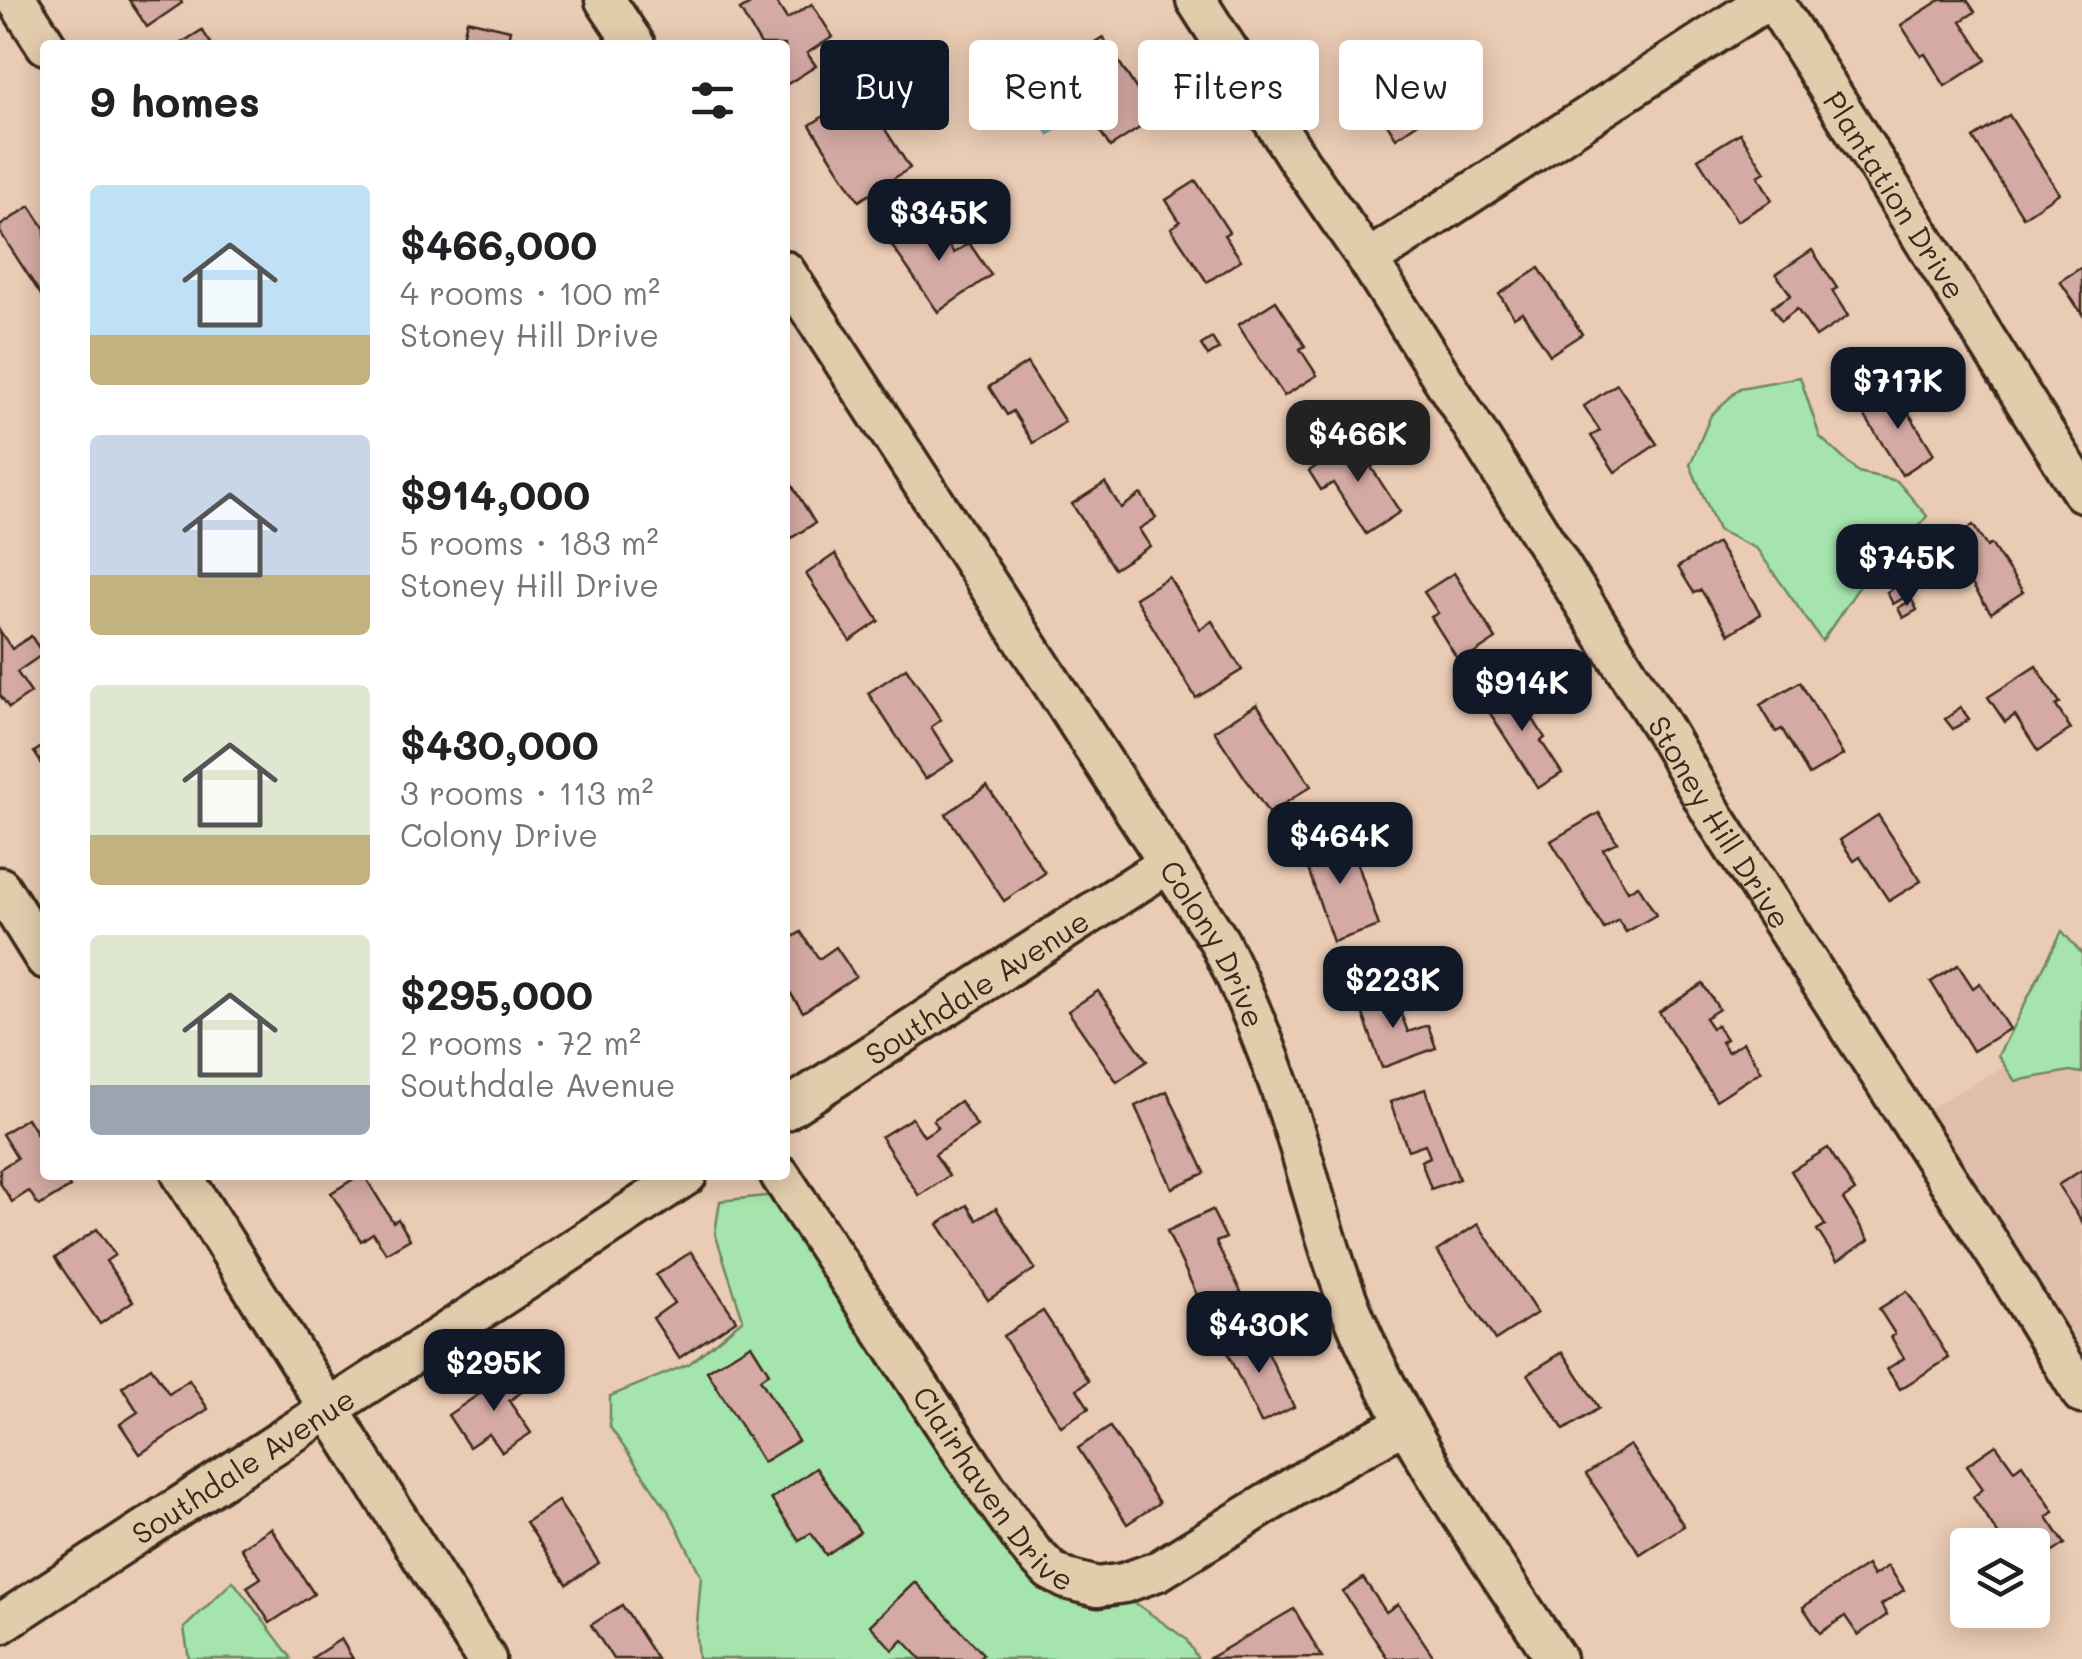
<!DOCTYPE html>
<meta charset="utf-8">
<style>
:root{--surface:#fff;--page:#f6f6f6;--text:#202124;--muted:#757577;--accent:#111827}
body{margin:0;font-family:Mali,sans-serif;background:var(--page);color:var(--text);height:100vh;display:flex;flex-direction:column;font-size:38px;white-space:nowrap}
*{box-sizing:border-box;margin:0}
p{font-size:32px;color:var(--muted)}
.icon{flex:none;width:55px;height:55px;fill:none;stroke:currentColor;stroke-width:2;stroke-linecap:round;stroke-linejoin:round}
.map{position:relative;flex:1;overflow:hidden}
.sheet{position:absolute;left:40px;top:40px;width:750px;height:1140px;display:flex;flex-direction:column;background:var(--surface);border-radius:10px;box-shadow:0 5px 25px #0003}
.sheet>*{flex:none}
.top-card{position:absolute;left:820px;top:40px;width:950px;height:90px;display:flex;gap:20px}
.tools{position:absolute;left:1950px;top:1528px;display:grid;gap:20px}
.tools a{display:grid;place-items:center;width:100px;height:100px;border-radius:10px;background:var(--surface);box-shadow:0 5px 25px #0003;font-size:50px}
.price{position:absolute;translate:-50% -85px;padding:0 22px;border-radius:20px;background:var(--accent);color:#fff;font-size:32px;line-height:65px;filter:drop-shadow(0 2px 5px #0008)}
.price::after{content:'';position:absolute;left:50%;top:60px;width:30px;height:22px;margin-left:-15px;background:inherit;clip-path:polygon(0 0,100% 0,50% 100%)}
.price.active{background:#222;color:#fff}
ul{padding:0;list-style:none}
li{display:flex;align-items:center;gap:30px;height:250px;padding:0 50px}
li span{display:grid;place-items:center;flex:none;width:280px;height:200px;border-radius:10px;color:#555}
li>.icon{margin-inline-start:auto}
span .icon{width:120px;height:120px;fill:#fffc;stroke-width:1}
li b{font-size:42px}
h2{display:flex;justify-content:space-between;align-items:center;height:120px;padding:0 50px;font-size:42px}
.chip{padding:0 35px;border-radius:10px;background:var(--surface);box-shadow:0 5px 25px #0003;font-size:35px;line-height:90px}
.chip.active{background:var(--accent);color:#fff}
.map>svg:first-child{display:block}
.built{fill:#e1beac}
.green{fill:#a5e4ac;stroke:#708765;stroke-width:2.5}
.water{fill:#88d2e9;stroke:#698f98;stroke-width:2.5}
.building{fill:#d5aaa4;stroke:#3b2a1e;stroke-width:2.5}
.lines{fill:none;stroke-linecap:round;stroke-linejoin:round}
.minor-casing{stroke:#3b2a1e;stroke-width:45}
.minor{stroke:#e3ccac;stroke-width:38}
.labels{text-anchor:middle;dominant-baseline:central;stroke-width:10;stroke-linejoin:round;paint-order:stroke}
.street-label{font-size:30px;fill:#3b2a1e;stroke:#e3ccac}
</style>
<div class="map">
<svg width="2082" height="1659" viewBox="0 0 2082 1659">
<rect width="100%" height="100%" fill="#eacbb4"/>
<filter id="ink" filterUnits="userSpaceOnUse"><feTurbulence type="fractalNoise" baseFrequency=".01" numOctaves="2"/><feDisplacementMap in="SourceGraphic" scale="20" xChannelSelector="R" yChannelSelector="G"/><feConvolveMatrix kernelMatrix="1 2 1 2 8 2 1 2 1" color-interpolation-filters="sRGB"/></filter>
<g filter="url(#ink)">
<!-- built -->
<path class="built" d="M2082,1023V1348L1921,1113Z"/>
<!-- green -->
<g class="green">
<path d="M1800,377L1820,437L1858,472L1897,481L1927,516L1903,547L1859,587L1822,641L1757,549L1718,530L1690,465L1711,415L1740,388Z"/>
<path d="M2062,931L2082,954V1073L2070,1071L2015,1081L1998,1056Z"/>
<path d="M774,1195L1018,1567L1138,1605L1186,1639L1198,1659H698L696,1636L701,1576L671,1515L610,1427V1396L689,1364L743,1319L715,1233L720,1201Z"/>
<path d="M233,1581L290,1656L291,1659H189L184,1628Z"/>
</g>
<!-- water -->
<path class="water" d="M1074,92L1085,110L1049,134L1037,116Z"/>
<!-- building -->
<g class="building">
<path d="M129,0H180L182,3L147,27Z"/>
<path d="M757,0H775L787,19L812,4L833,37L807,53L816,66L786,85L785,45H761L740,10Z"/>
<path d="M1940,0H1967L1975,12L1961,21L1986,60L1945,86L1925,54L1921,56L1901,25Z"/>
<path d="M467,20L510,30L507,45H461Z"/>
<path d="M202,30L212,45H178Z"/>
<path d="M1103,37L1155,118L1110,147L1100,131L1113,122L1071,57Z"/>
<path d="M1390,42L1436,111L1396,138L1377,108L1383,104L1357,65Z"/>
<path d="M861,92L910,168L859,201L810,125Z"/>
<path d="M2009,115L2059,193L2023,217L1973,138Z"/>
<path d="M1740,133L1765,172L1758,176L1772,200L1737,221L1698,159Z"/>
<path d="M1196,181L1229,232L1224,235L1241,260L1207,282L1171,228L1180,222L1166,200Z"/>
<path d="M30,206L45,229V301L0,232V226Z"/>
<path d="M929,217L954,253L969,243L991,275L938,312L890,243Z"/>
<path d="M1812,250L1837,288L1832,291L1848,316L1816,337L1797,309L1781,321L1772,307L1791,295L1776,274Z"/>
<path d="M2082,267V314L2060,281Z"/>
<path d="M1539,268L1582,334L1550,355L1522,312L1514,317L1499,294Z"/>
<path d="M1276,301L1305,346L1300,349L1317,375L1284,396L1238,325Z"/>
<path d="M1212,338L1219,349L1208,356L1201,345Z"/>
<path d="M1027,363L1065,422L1033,443L1013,411L1007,415L989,387Z"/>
<path d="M1617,384L1657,444L1615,472L1591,436L1600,431L1584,406Z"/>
<path d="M1894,389L1934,454L1902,475L1861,410Z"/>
<path d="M1362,437L1379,462L1371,467L1400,512L1366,534L1333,483L1321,490L1309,471Z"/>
<path d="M785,474L815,523L785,542Z"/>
<path d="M1105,483L1121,508L1141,494L1156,518L1139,529L1150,546L1114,569L1072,504Z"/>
<path d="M1973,525L1987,547L1991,544L2023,592L1991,613L1945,544Z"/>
<path d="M1717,543L1761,614L1729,634L1701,590L1694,593L1678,567Z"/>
<path d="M835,554L879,621L850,641L806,574Z"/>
<path d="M1454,573L1496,639L1460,663L1431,617L1438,613L1424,592Z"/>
<path d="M1169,577L1200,629L1212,621L1242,670L1196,698L1135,598Z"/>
<path d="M1903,583L1910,594L1893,604L1887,592Z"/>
<path d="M1912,600L1917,610L1903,618L1898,608Z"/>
<path d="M0,631L12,649L31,636L43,654L17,672L31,693L9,708L0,695Z"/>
<path d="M2036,666L2060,703L2056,706L2071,729L2038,751L2015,715L2005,722L1988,697Z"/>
<path d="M906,668L941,720L931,727L953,761L925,779L868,693Z"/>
<path d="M1800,682L1843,755L1809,775L1782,729L1776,732L1760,705Z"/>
<path d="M1510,683L1545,738L1541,741L1562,773L1538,788L1482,701Z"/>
<path d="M1257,704L1311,786L1269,814L1214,731Z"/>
<path d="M1961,708L1969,719L1953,729L1945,719Z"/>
<path d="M45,745V769L34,752Z"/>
<path d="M987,786L1045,873L1004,901L946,814Z"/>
<path d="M1599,813L1617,842L1603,849L1628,891L1638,885L1656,915L1626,932L1618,920L1604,929L1551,841Z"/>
<path d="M1878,815L1921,881L1889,901L1860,857L1854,861L1840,840Z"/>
<path d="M1347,832L1379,926L1333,942L1301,848Z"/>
<path d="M801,932L819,959L836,947L856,977L803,1012L785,985V942Z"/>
<path d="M1958,965L1973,988L1980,983L2009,1029L1973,1051L1931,982Z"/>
<path d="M1703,984L1719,1009L1705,1018L1712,1028L1717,1025L1726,1039L1721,1042L1728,1052L1743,1042L1761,1071L1716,1100L1659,1012Z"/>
<path d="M1098,991L1147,1061L1117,1082L1068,1011Z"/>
<path d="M1392,991L1408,1032L1428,1025L1436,1048L1382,1068L1359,1003Z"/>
<path d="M1425,1089L1459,1179L1431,1189L1421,1161L1430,1157L1425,1144L1408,1150L1390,1102Z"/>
<path d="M1167,1091L1205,1173L1172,1188L1135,1106Z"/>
<path d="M960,1101L977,1126L935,1154L949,1176L919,1196L881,1137L912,1118L924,1136L938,1127L933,1120Z"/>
<path d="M27,1118L45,1147V1175H63L70,1187L39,1206L29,1191L12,1202L0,1183V1169L17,1158L2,1134Z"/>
<path d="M1828,1148L1855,1191L1843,1199L1869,1240L1837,1261L1817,1230L1825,1225L1791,1171Z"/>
<path d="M2082,1170V1222L2058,1185Z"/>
<path d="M360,1175H364L393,1222L398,1219L410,1239L386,1253L373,1233L361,1241L331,1193Z"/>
<path d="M967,1205L977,1220L996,1208L1035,1269L988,1300L938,1224Z"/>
<path d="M1212,1210L1226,1238L1216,1242L1241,1292L1204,1310L1167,1231Z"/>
<path d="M1478,1224L1537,1313L1495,1340L1437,1251Z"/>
<path d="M97,1229L115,1255L106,1261L133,1301L100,1324L55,1258Z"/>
<path d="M691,1252L736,1320L679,1358L653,1318L674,1303L656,1275Z"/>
<path d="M1907,1291L1949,1358L1900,1389L1887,1369L1904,1358L1891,1337L1895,1334L1879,1309Z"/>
<path d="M1043,1311L1089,1381L1077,1389L1089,1408L1061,1426L1003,1336Z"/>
<path d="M1257,1330L1294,1407L1261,1423L1224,1346Z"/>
<path d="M751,1344L769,1373L760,1379L798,1441L763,1462L707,1371Z"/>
<path d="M1563,1352L1599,1408L1564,1430L1528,1374Z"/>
<path d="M151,1367L169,1394L189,1380L208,1409L140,1454L120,1424L138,1412L122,1387Z"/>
<path d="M518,1368L530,1386L509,1401L531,1433L502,1452L489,1434L469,1447L448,1415Z"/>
<path d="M1110,1427L1159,1503L1127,1524L1078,1448Z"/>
<path d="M1630,1445L1684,1526L1640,1554L1586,1474Z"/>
<path d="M1996,1445L2014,1470L2022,1464L2054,1512L2047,1517L2065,1544L2032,1566V1545H2018L2014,1539L2005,1545L1973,1497L1983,1489L1967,1465Z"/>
<path d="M816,1468L860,1532L826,1555L811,1533L799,1540L771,1499Z"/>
<path d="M558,1501L599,1563L567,1584L526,1522Z"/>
<path d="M271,1528L314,1594L270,1623L247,1587L261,1578L241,1548Z"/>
<path d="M1867,1565L1873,1576L1888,1566L1904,1590L1881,1605L1887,1615L1858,1635L1845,1616L1820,1633L1803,1607Z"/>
<path d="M1363,1578L1386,1612L1398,1604L1434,1657L1388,1659L1343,1592Z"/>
<path d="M915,1582L983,1654L977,1659H921L903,1640L893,1650L870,1625Z"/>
<path d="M622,1605L657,1659H613L591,1625Z"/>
<path d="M1294,1609L1322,1657L1208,1659L1268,1624Z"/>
<path d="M341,1639L353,1659H313L312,1658Z"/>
</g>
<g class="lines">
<!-- minor casing -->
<g class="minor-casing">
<g id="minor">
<path d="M17,0L46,45"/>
<path d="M605,0L635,45"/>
<path id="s1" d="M1196,0L1299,161L1368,260L1662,727L1715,818L2001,1262L2082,1394"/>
<path id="s2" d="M1773,0L2082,492"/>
<path d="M1368,260L1767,0"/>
<path id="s3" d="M785,271L1219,941C1247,998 1271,1057 1290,1117C1312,1185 1328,1254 1355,1319C1406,1441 1484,1549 1556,1659"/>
<path d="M0,887L45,959"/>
<path id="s4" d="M785,1110L1169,863"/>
<path d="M182,1175L486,1659"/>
<path id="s5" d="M780,1175L985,1486L1032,1552L1051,1571L1066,1579L1098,1587L1124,1583L1158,1571L1331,1464L1404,1424"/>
<path id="s6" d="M0,1624L687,1175"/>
</g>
</g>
<!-- minor -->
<use href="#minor" class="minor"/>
</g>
</g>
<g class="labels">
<!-- street labels -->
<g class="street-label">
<text stroke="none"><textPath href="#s2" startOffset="230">Plantation Drive</textPath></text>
<text stroke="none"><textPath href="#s1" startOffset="975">Stoney Hill Drive</textPath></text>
<text stroke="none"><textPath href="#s3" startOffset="798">Colony Drive</textPath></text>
<text stroke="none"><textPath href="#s4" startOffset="228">Southdale Avenue</textPath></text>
<text stroke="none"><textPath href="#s6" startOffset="290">Southdale Avenue</textPath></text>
<text stroke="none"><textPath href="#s5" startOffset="380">Clairhaven Drive</textPath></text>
</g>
</g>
</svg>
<div class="tools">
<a><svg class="icon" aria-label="layers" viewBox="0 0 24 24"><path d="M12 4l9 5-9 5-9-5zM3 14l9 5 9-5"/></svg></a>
</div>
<b class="price" style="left:939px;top:264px">$345K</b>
<b class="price" style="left:1898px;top:432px">$717K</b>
<b class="price active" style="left:1358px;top:485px">$466K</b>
<b class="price" style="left:1907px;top:609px">$745K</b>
<b class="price" style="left:1522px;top:734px">$914K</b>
<b class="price" style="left:1340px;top:887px">$464K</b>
<b class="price" style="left:1393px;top:1031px">$223K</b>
<b class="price" style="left:1259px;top:1376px">$430K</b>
<b class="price" style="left:494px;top:1414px">$295K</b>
<div class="top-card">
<a class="chip active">Buy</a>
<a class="chip">Rent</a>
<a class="chip">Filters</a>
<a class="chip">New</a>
</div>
<section class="sheet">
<h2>9 homes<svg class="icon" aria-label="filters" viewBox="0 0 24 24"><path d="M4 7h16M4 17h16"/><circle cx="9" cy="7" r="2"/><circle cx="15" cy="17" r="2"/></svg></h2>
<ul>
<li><span style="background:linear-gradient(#bfe0f5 75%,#c2b280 0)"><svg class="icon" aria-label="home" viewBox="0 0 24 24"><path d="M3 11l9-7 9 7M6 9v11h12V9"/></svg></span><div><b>$466,000</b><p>4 rooms · 100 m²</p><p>Stoney Hill Drive</p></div></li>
<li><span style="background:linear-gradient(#c9d6e8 70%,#c2b280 0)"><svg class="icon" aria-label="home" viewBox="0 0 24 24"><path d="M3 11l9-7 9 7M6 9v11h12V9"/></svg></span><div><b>$914,000</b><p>5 rooms · 183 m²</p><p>Stoney Hill Drive</p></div></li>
<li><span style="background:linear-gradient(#dfe7d0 75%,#c2b280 0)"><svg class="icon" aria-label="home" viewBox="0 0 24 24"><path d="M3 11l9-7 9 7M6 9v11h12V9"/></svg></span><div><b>$430,000</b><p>3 rooms · 113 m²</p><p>Colony Drive</p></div></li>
<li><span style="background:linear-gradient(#dfe7d0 75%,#9aa5b1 0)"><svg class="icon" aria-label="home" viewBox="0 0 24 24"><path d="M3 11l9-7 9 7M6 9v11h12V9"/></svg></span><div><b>$295,000</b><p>2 rooms · 72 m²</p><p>Southdale Avenue</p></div></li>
</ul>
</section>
</div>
